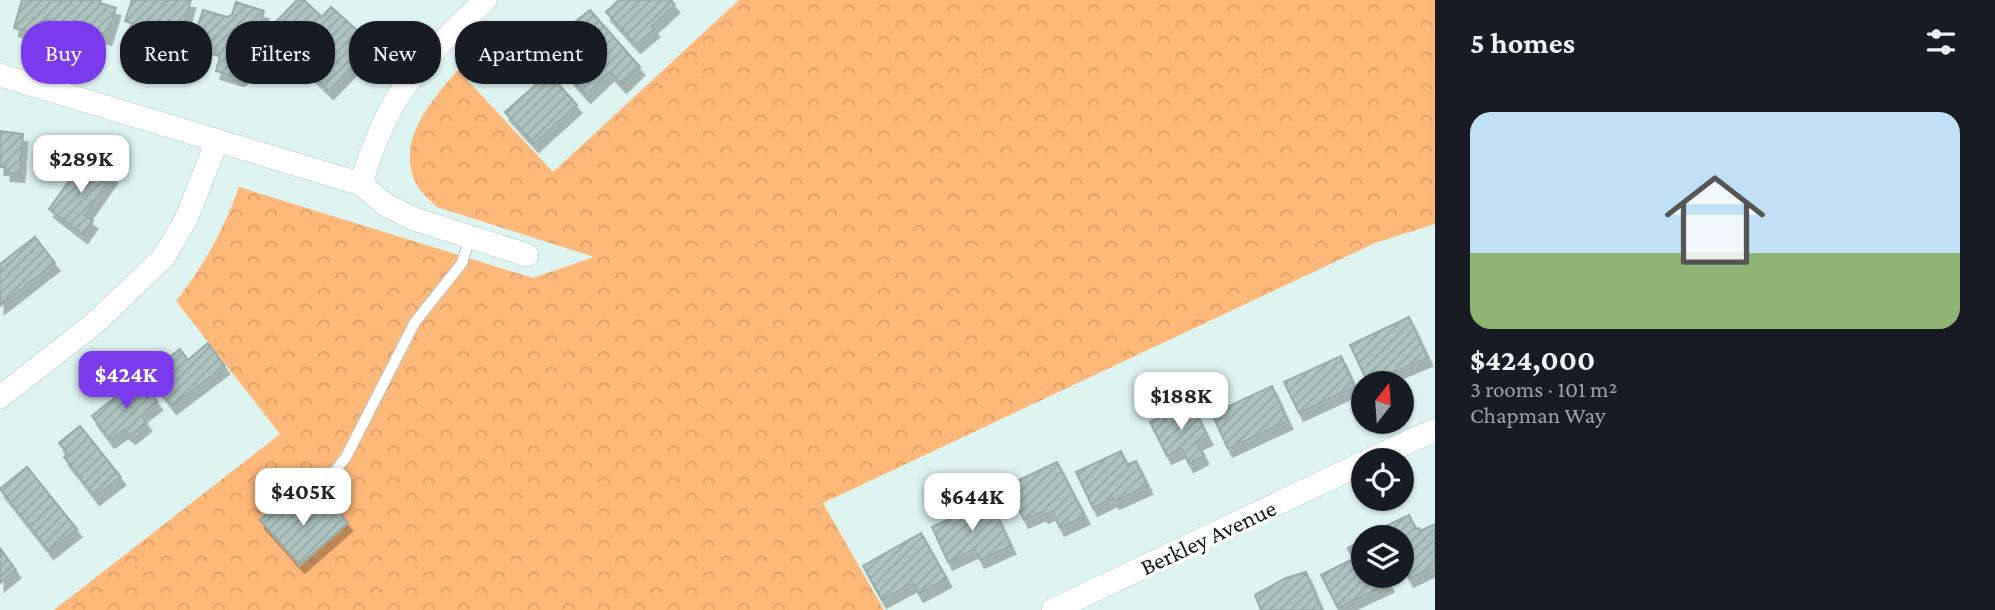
<!DOCTYPE html>
<meta charset="utf-8">
<style>
:root{--surface:#171b24;--page:#20242c;--text:#f1f3f6;--muted:#9ea1a6;--accent:#7c3aed}
body{margin:0;font-family:"Crimson Pro",serif;background:var(--page);color:var(--text);height:100vh;display:flex;flex-direction:column;font-size:26px;white-space:nowrap}
*{box-sizing:border-box;margin:0}
p{font-size:23px;color:var(--muted)}
.icon{flex:none;width:38px;height:38px;fill:none;stroke:currentColor;stroke-width:2;stroke-linecap:round;stroke-linejoin:round}
.map{position:relative;flex:1;overflow:hidden}
.sheet{display:flex;flex-direction:column;background:var(--surface);width:560px}
.sheet>*{flex:none}
.banner{position:absolute;left:21px;top:21px;width:665px;height:63px;display:flex;gap:14px}
.needle{width:46px;rotate:17deg}
.tools{position:absolute;left:1351px;top:371px;display:grid;gap:14px}
.tools a{display:grid;place-items:center;width:63px;height:63px;border-radius:50%;background:var(--surface);box-shadow:0 2px 5px #0004;font-size:35px}
.price{position:absolute;translate:-50% -60px;padding:0 16px;border-radius:14px;background:#fff;color:#222;font-size:23px;line-height:46px;filter:drop-shadow(0 2px 4px #0008)}
.price::after{content:'';position:absolute;left:50%;top:42px;width:21px;height:16px;margin-left:-10px;background:inherit;clip-path:polygon(0 0,100% 0,50% 100%)}
.price.selected{background:var(--accent);color:#fff}
ul{padding:0;list-style:none}
li{display:grid;align-content:center;gap:14px;height:371px;padding:0 35px}
li span{display:grid;place-items:center;height:217px;border-radius:21px;color:#555}
li>.icon{margin-inline-start:auto}
span .icon{width:126px;height:126px;fill:#fffc;stroke-width:1}
li b{font-size:30px}
h2{display:flex;justify-content:space-between;align-items:center;height:84px;padding:0 35px;font-size:30px}
.chip{padding:0 24px;border-radius:28px;background:var(--surface);box-shadow:0 2px 5px #0004;font-size:24px;line-height:63px}
.chip.selected{background:var(--accent);color:#fff}
main{display:flex;flex:1;min-height:0}
.map>svg:first-child{display:block}
.forest{fill:url(#forest-crowns)}
.building{fill:url(#building-hatch);stroke:#97aca8;stroke-width:2;filter:url(#shadow)}
.lines{fill:none;stroke-linecap:round;stroke-linejoin:round}
.service-casing{stroke:#b3c9c5;stroke-width:12}
.minor-casing{stroke:#b3c9c5;stroke-width:24}
.service{stroke:#fff;stroke-width:10}
.minor{stroke:#fff;stroke-width:23}
.labels{text-anchor:middle;dominant-baseline:central;stroke-width:7;stroke-linejoin:round;paint-order:stroke}
.street-label{font-size:24px;fill:#141c1b;stroke:#fff}
</style>
<main>
<div class="map">
<svg width="1435" height="610" viewBox="0 0 1435 610">
<defs>
<pattern id="forest-crowns" width="20" height="18" patternUnits="userSpaceOnUse" patternTransform="scale(1.75)"><rect width="20" height="18" fill="#feb879"/><path d="M2 6a3 3 0 1 1 6 0M12 15a3 3 0 1 1 6 0" fill="none" stroke="#d99e68"/></pattern>
<pattern id="building-hatch" width="6" height="6" patternUnits="userSpaceOnUse" patternTransform="scale(1.75)"><rect width="6" height="6" fill="#aec4c0"/><path d="M-1 1l2-2M0 6l6-6M5 7l2-2" fill="none" stroke="#95a8a4"/></pattern>
<filter id="shadow"><feDropShadow dx="4.5" dy="8" stdDeviation="0" flood-color="#0004"/></filter>
</defs>
<rect width="100%" height="100%" fill="#ddf4f0"/>
<!-- forest -->
<path class="forest" d="M739,0H1435V224L1375,243L823,503L884,610H54L280,434L176,301C204,266 224,229 239,187L533,278L594,257L437,207C431,201 422,194 418,187C393,143 431,101 458,70L553,172Z"/>
<!-- building -->
<g class="building">
<path d="M22,0H101L100,3L116,8L107,37L45,19L40,35L14,28Z"/>
<path d="M132,0H191L180,37L125,21Z"/>
<path d="M297,0H304L322,17L331,7L358,31L347,42L362,57L329,91L307,70L309,67L291,49L289,52L267,31Z"/>
<path d="M619,0H671L675,5L652,26L655,29L636,45L606,12Z"/>
<path d="M236,2L264,11L258,31L255,30L242,77L238,78L216,71L220,56L215,54L216,49L193,41L203,10L227,17L232,15Z"/>
<path d="M590,10L640,67L622,85L610,72L586,95L561,67L584,46L567,28Z"/>
<path d="M549,73L577,105L534,144L505,112Z"/>
<path d="M0,131L23,134L20,174L6,173V167H0Z"/>
<path d="M86,157L113,175L85,215L93,221L83,235L49,209Z"/>
<path d="M35,237L55,263L0,306V264Z"/>
<path d="M1409,317L1428,358L1368,383L1350,345Z"/>
<path d="M208,343L225,366L172,406L147,374L180,349L188,360Z"/>
<path d="M1341,356L1355,387L1299,413L1284,382Z"/>
<path d="M138,379L158,402L141,415L147,423L131,436L124,430L110,440L92,416Z"/>
<path d="M1272,386L1288,421L1228,449L1212,414Z"/>
<path d="M1191,402L1208,437L1197,442L1204,456L1189,464L1182,449L1167,456L1150,422Z"/>
<path d="M80,426L121,477L95,497L64,457L68,454L59,443Z"/>
<path d="M1121,451L1127,465L1136,461L1148,486L1115,501L1113,498L1093,508L1076,472Z"/>
<path d="M1057,462L1085,516L1060,528L1052,511L1044,515L1042,512L1024,520L1008,485Z"/>
<path d="M27,467L77,529L49,551L0,489Z"/>
<path d="M289,494L311,519L330,502L348,523L300,565L260,520Z"/>
<path d="M990,500L1011,546L980,560L975,549L948,562L932,527Z"/>
<path d="M1409,515L1416,529L1419,528L1420,531L1435,524V572L1431,568L1409,579L1402,564V537H1392L1386,526Z"/>
<path d="M921,533L947,579L919,594L913,583L882,600L863,566Z"/>
<path d="M1363,540V576H1385L1389,584L1338,608L1321,575L1353,559L1348,548Z"/>
<path d="M0,548L16,570L0,583Z"/>
<path d="M1306,572L1322,610H1261L1255,595L1286,578Z"/>
</g>
<g class="lines">
<!-- service casing -->
<g class="service-casing">
<path id="service" d="M310,503L346,457L415,322L462,263L470,238"/>
</g>
<!-- minor casing -->
<g class="minor-casing">
<g id="minor">
<path d="M0,75L361,184L386,205L414,219L527,255"/>
<path d="M361,184C370,154 381,125 397,98C420,61 454,30 485,0"/>
<path d="M0,397L95,323L164,257L187,217L217,141"/>
<path d="M1369,460L1435,430"/>
<path d="M1053,610L1363,463"/>
</g>
</g>
<!-- service -->
<use href="#service" class="service"/>
<!-- minor -->
<use href="#minor" class="minor"/>
</g>
<g class="labels">
<!-- street labels -->
<g class="street-label">
<text transform="translate(1208 537) rotate(-25)">Berkley Avenue</text>
</g>
</g>
</svg>
<div class="tools">
<a><svg class="needle" viewBox="-14 -14 28 28"><path d="M0-13l5 13h-10z" fill="#e53935"/><path d="M0 13l5-13h-10z" fill="#9ea1a6"/></svg></a>
<a><svg class="icon" aria-label="locate" viewBox="0 0 24 24"><circle cx="12" cy="12" r="6"/><path d="M12 2v4M12 18v4M2 12h4M18 12h4"/></svg></a>
<a><svg class="icon" aria-label="layers" viewBox="0 0 24 24"><path d="M12 4l9 5-9 5-9-5zM3 14l9 5 9-5"/></svg></a>
</div>
<b class="price" style="left:81px;top:195px">$289K</b>
<b class="price selected" style="left:126px;top:411px">$424K</b>
<b class="price" style="left:1181px;top:432px">$188K</b>
<b class="price" style="left:303px;top:528px">$405K</b>
<b class="price" style="left:972px;top:533px">$644K</b>
<div class="banner">
<a class="chip selected">Buy</a>
<a class="chip">Rent</a>
<a class="chip">Filters</a>
<a class="chip">New</a>
<a class="chip">Apartment</a>
</div>
</div>
<section class="sheet">
<h2>5 homes<svg class="icon" aria-label="filters" viewBox="0 0 24 24"><path d="M4 7h16M4 17h16"/><circle cx="9" cy="7" r="2"/><circle cx="15" cy="17" r="2"/></svg></h2>
<ul>
<li><span style="background:linear-gradient(#bfe0f5 65%,#8fb573 0)"><svg class="icon" aria-label="home" viewBox="0 0 24 24"><path d="M3 11l9-7 9 7M6 9v11h12V9"/></svg></span><div><b>$424,000</b><p>3 rooms · 101 m²</p><p>Chapman Way</p></div></li>
</ul>
</section>
</main>
